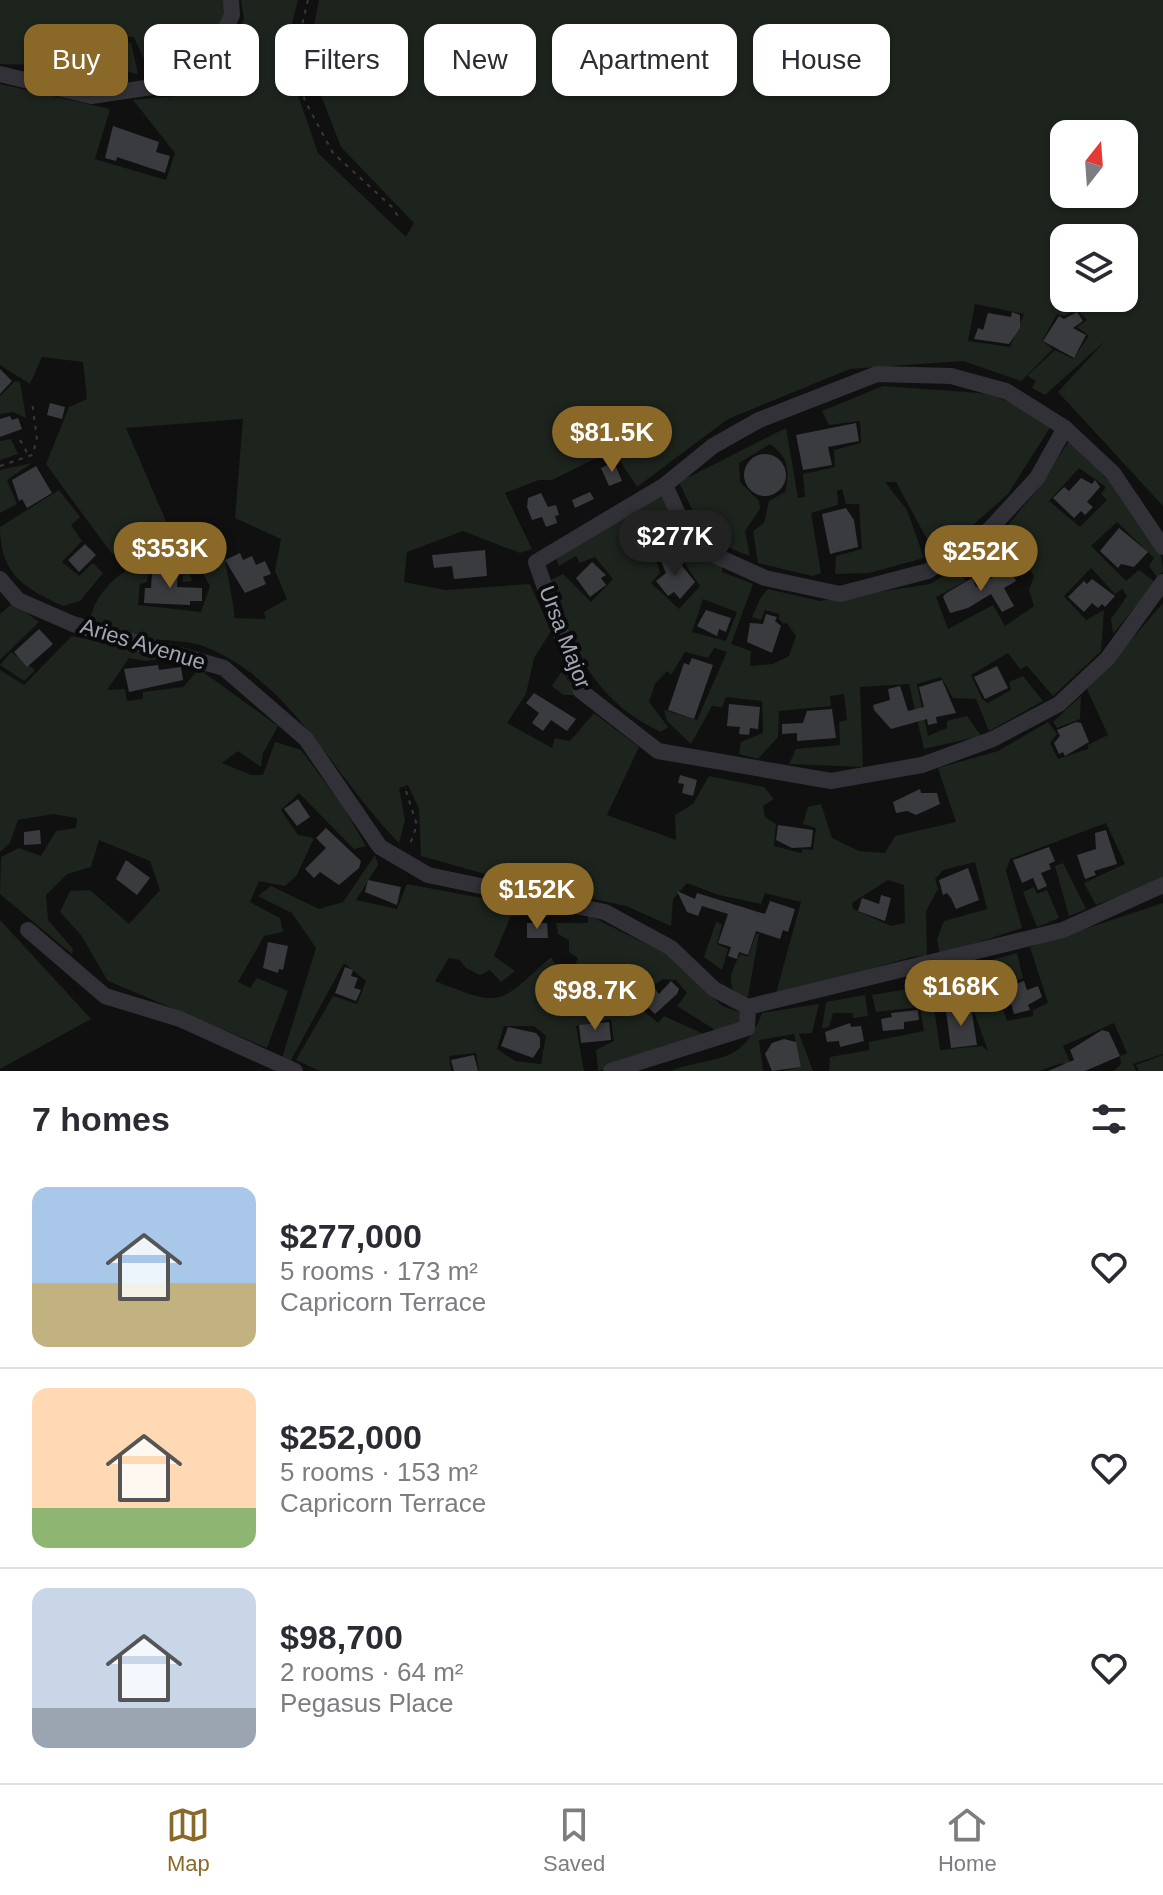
<!DOCTYPE html>
<meta charset="utf-8">
<style>
:root{--surface:#fff;--page:#f2f2f3;--text:#2b2b33;--muted:#7c7c81;--line:#e1e1e2;--accent:#8a6928}
body{margin:0;font-family:Helvetica,sans-serif;background:var(--page);color:var(--text);height:100vh;display:flex;flex-direction:column;font-size:30px;white-space:nowrap}
*{box-sizing:border-box;margin:0}
p{font-size:26px;color:var(--muted)}
.icon{flex:none;width:44px;height:44px;fill:none;stroke:currentColor;stroke-width:2;stroke-linecap:round;stroke-linejoin:round}
.map{position:relative;height:1071px;overflow:hidden}
.sheet{display:flex;flex-direction:column;background:var(--surface);flex:1}
.sheet>*{flex:none}
.banner{position:absolute;left:24px;top:24px;width:1116px;height:72px;display:flex;gap:16px}
.needle{width:52px;rotate:17deg}
.controls{position:absolute;left:1050px;top:120px;display:grid;gap:16px}
.controls a{display:grid;place-items:center;width:88px;height:88px;border-radius:16px;background:var(--surface);box-shadow:0 2px 6px #0004;font-size:40px}
.price{position:absolute;translate:-50% -68px;padding:0 18px;border-radius:28px;background:var(--accent);color:#fff;font-size:26px;line-height:52px;filter:drop-shadow(0 2px 4px #0008)}
.price::after{content:'';position:absolute;left:50%;top:48px;width:24px;height:18px;margin-left:-12px;background:inherit;clip-path:polygon(0 0,100% 0,50% 100%)}
.price.active{background:#222;color:#fff}
ul{padding:0;list-style:none}
li{display:flex;align-items:center;gap:24px;height:200px;padding:0 32px}
li+li{border-top:2px solid var(--line)}
li span{display:grid;place-items:center;flex:none;width:224px;height:160px;border-radius:16px;color:#555}
li>.icon{margin-inline-start:auto}
span .icon{width:96px;height:96px;fill:#fffc;stroke-width:1}
li b{font-size:34px}
h2{display:flex;justify-content:space-between;align-items:center;height:96px;padding:0 32px;font-size:34px}
.tag{padding:0 28px;border-radius:16px;background:var(--surface);box-shadow:0 2px 6px #0004;font-size:28px;line-height:72px}
.tag.active{background:var(--accent);color:#fff}
.tab-bar{display:flex;justify-content:space-around;align-items:center;height:112px;border-top:2px solid var(--line);background:var(--surface);font-size:22px;color:var(--muted)}
.tab-bar a{display:grid;justify-items:center;gap:4px}
.tab-bar .active{color:var(--accent)}
.map>svg:first-child{display:block}
.green{fill:#1c241d;fill-rule:evenodd}
.building{fill:#3a3b3f}
.lines{fill:none;stroke-linecap:round;stroke-linejoin:round}
.path{stroke:#36383e;stroke-width:2;stroke-dasharray:4 6;stroke-linecap:butt}
.minor{stroke:#313137;stroke-width:16}
.labels{text-anchor:middle;dominant-baseline:central;stroke-width:8;stroke-linejoin:round;paint-order:stroke}
.street-label{font-size:22px;fill:#a0a6b3;stroke:#0b0b0c}
</style>
<div class="map">
<svg width="1163" height="1071" viewBox="0 0 1163 1071">
<rect width="100%" height="100%" fill="#101011"/>
<!-- green -->
<g class="green">
<path d="M0,0H227L229,14L198,76L150,73L134,37L103,36L102,58L122,57L123,42L131,43L138,74L107,67L0,64Z"/>
<path d="M241,0H298L284,55L318,153L406,237L414,223L341,147L307,59L319,0H1163V506L1058,392L1105,341L1045,395L1032,388L1036,381L1027,376L1055,350L1073,359L1089,336L1077,327L1087,320L1077,309L1064,316L1057,314L1042,341L1053,349L1021,381L963,361L850,369L728,419L637,487L613,450L552,480H539L505,493L532,549L520,553L463,531L407,552L404,582L445,590L530,584L551,631L534,658L526,694L507,723L552,748L555,738L570,741L594,713L639,747L607,815L676,840L675,815L693,804L709,776L764,787L774,799L763,806L765,817L776,824L774,846L801,853L803,849L813,850L816,828L803,824L808,807L821,804L832,838L859,851L885,853L895,836L956,822L938,768L998,751L1048,722L1057,734L1050,743L1058,759L1088,749V745L1108,735L1085,685L1119,654L1163,603V881L1096,905L1084,883L1125,864L1106,823L1010,859L1006,871L1022,928L940,955L937,939L944,921L987,909L975,862L943,870L935,879L938,889L926,911L927,956L911,957L797,991L776,993L801,902L765,893L761,904L719,895L687,883L673,899L671,926L626,906L514,882L421,856L419,809L408,785L399,788L405,820L399,843C335,779 292,680 203,646C188,641 170,641 154,639C132,635 111,626 90,620C97,583 138,556 173,556L188,569L192,581L183,582L182,568L149,566L147,582L140,584L138,605L201,612L210,586L189,549L222,545C224,560 236,610 234,618L266,619L264,612L287,599L275,571L281,539L235,518L243,419L126,428L168,526L112,554L46,464L69,407L87,399L83,362L42,357L30,384L0,365V84L110,109L95,159L166,180L175,153L133,100L209,93L244,19ZM1064,134H1124V194H1064ZM1064,238H1124V298H1064ZM975,304L1024,314L1010,347L968,341ZM888,880L904,885L905,923L891,926L853,909L852,903Z"/>
<path d="M15,381L20,382L26,418L13,412L0,414V396Z"/>
<path d="M883,386L994,394L1051,426L1008,494L963,534L934,552L896,482H885L907,510L924,558L869,573L835,574L836,556L862,549L859,504H846L842,489L837,491L838,505L811,513L821,573L812,576L758,563L753,531L764,523L769,501L785,492C790,470 789,458 770,444L739,463L740,482L759,501L760,509L745,531L750,556C705,541 698,523 679,482L786,428L798,498L805,497L803,474L835,467L834,450L861,443L860,421L829,425L822,411Z"/>
<path d="M11,439L18,454L0,460V441Z"/>
<path d="M1069,441C1100,472 1163,526 1163,571L1157,577L1149,566L1154,558L1117,522L1091,546L1126,581L1139,570L1155,582L1113,634L1111,619L1127,596L1122,589L1115,594L1091,568L1064,596L1086,620L1104,610L1101,651L1053,696L1027,666L1020,669L1008,653L971,675L982,699L988,703L1011,690L1009,682L1023,676L1043,701L989,731L976,699L953,698L941,677L917,684L928,736L947,728V721L967,716L981,736L924,749L909,684L860,687L863,767L789,764L796,749L840,745L839,722L847,720L844,694L830,696L831,706L779,711L778,737L758,759L739,754L741,742L763,733L762,701L726,697L722,707L712,706L691,744L667,721L664,710L697,720L727,652L714,648L708,658L685,652L671,675L667,671L655,684L649,702L668,727L661,732C593,700 573,648 549,581L563,574L591,602L613,579L595,557L580,563L576,556L559,566L556,557L661,496L678,533L657,561L660,573L651,583L679,609L700,586L683,561L695,550L722,567V572L753,584L731,644L751,651L750,666L773,664L789,656L796,636L786,622L784,624L779,619V614L765,610L761,620L752,617L761,597L768,589L820,601L930,584L955,569L966,581L936,597L948,629L993,605L1005,626L1034,606L1029,590L1034,576L1003,531L1037,490ZM1079,468L1106,487L1101,494L1107,500L1080,527L1049,501ZM703,599L737,612L726,641L692,632Z"/>
<path d="M32,463L7,480L17,504L0,513V470Z"/>
<path d="M59,490L80,517L71,525L82,541L62,562L79,576L93,563L103,573L80,601L63,606C24,588 0,574 0,527Z"/>
<path d="M997,537L1013,559L981,581L968,558Z"/>
<path d="M13,603L39,622L0,660V614Z"/>
<path d="M72,636L173,657L146,661L129,658L107,690L125,689L127,701L143,699V692L183,687L199,669L278,726L263,753L261,767L238,751L222,763L251,775H263L275,742L301,750L342,805L366,846L354,849L299,793L281,810L298,835L314,838L297,875L285,886L259,881L250,902L280,918L283,932L264,936L238,982L250,988L257,978L288,991L267,1048L108,981L81,935L60,912L70,891L90,890L129,924L160,890L150,861L99,840L91,867L67,874L46,895L48,920L73,949L72,954L0,894L1,857L19,848L41,856L56,831L76,828L77,818L53,814L18,820L10,843L0,852V670L24,685Z"/>
<path d="M11,652L35,670L24,681L0,665Z"/>
<path d="M563,670L575,695H563L552,686Z"/>
<path d="M1081,696L1080,719L1057,728L1053,722Z"/>
<path d="M375,855L378,865L356,900L397,909L407,884L567,914L511,916L494,956L515,971L501,982L490,970L480,975L466,968L460,960L449,958L435,981C504,1008 497,1005 551,957L559,972L572,971L578,958L569,952V940L558,934L556,923H588V915L674,958L722,1006L745,1014L741,1025L720,1033L677,1006L687,993L676,980L663,979L654,985L651,979L630,999L658,1023L664,1016L708,1036L598,1071L596,1050L614,1041L611,1019L576,1026L584,1071H479L476,1053L449,1056L451,1071H320L296,1060L333,996L357,1004L366,981L344,963L291,1060L282,1058L316,948L292,913L258,896L271,886L319,909L343,902ZM504,1026H534L546,1036L541,1064L515,1061L497,1049Z"/>
<path d="M1063,863L1086,909L1069,916L1055,866Z"/>
<path d="M1034,887L1037,894L1047,890L1059,918L1037,927L1023,892Z"/>
<path d="M1163,903V1054L1133,1064L1136,1071H1114L1121,1064L1120,1056L1127,1053L1114,1023L1063,1046L1070,1062L1065,1066L1062,1063L1039,1071H829L830,1057L869,1050V1042L924,1031L920,1007L876,1012L872,995L931,985L940,1050L982,1046L988,1051L959,969L1017,953L1023,978L997,991L1007,1021L1033,1016V1010L1048,1003L1030,947Z"/>
<path d="M0,920L91,1019L0,1069Z"/>
<path d="M716,922L722,924L717,944L728,949L722,970L704,957Z"/>
<path d="M756,934H759L748,997L736,995C726,980 733,969 740,954L748,957Z"/>
<path d="M865,995L868,1016L853,1018V1013H833L829,1027L822,1028L826,1002Z"/>
<path d="M819,1004L812,1033L799,1034L813,1071H782L801,1067L794,1034L759,1040L763,1071H670C716,1054 741,1068 762,1013Z"/>
<path d="M1163,1055V1071H1139L1136,1065Z"/>
</g>
<!-- building -->
<g class="building">
<path d="M108,39L117,42L113,55L104,52Z"/>
<path d="M113,126L159,142L156,152L170,156L165,173L117,157L116,161L105,158Z"/>
<path d="M1012,312L1020,315V328L1009,344L974,339L978,328L983,330L988,313L1011,317Z"/>
<path d="M1077,312L1083,321L1073,328L1086,335L1074,358L1043,341L1059,316L1064,319Z"/>
<path d="M0,369L12,381L0,394Z"/>
<path d="M50,403L65,407L62,419L47,415Z"/>
<path d="M10,416L12,420L18,418L22,429L0,437V419Z"/>
<path d="M856,423L859,441L828,447L832,465L803,470L796,435Z"/>
<circle cx="765" cy="475" r="21"/>
<path d="M614,462L622,481L609,486L601,468Z"/>
<path d="M36,466L52,493L27,508L22,499L19,501L12,480Z"/>
<path d="M1081,478L1092,484L1095,480L1100,487L1087,502L1093,507L1085,515L1081,511L1074,518L1053,498L1064,487L1069,491Z"/>
<path d="M590,492L594,499L575,508L572,500Z"/>
<path d="M541,493L548,507L556,505L559,515L555,516L557,523L546,527L542,517L532,520L527,507L528,498Z"/>
<path d="M846,508L854,520L858,547L830,554L822,514Z"/>
<path d="M1119,528L1148,552L1134,567L1121,564L1118,568L1100,551Z"/>
<path d="M85,544L96,555L79,572L68,560Z"/>
<path d="M485,550L487,576L454,579L452,566L434,568L432,555Z"/>
<path d="M240,553L243,560L252,556L256,565L265,561L271,574L263,577L266,584L245,593L225,560Z"/>
<path d="M672,553L695,582L680,599L674,592L668,596L656,581L666,573L661,561Z"/>
<path d="M592,562L606,575L601,578L606,585L590,597L576,578Z"/>
<path d="M159,568L178,569L177,587L202,588V601H190V605L144,603L145,588H151L152,573Z"/>
<path d="M1009,568L1016,581L1004,588L1014,606L1002,612L991,594L968,608L950,613L943,597L945,594L972,578L976,587Z"/>
<path d="M1092,579L1115,596L1105,607L1102,604L1098,608L1092,603L1084,612L1068,597L1084,581L1087,584Z"/>
<path d="M706,610L731,618L726,632L719,629L717,636L697,626Z"/>
<path d="M766,614L777,617L775,621L781,626L772,653L747,642L750,623L763,624Z"/>
<path d="M39,629L53,644L27,667L14,652Z"/>
<path d="M692,658L713,665L694,719L668,710L684,663L689,665Z"/>
<path d="M158,665L159,670L181,667L183,680L129,692L124,669Z"/>
<path d="M997,666L1008,688L985,699L974,677Z"/>
<path d="M942,680L956,713L936,717L937,723L928,725L927,719L891,729L874,710L873,705L890,700L888,689L900,686L908,711L924,707L919,687Z"/>
<path d="M534,693L576,719L567,731L551,720L543,731L532,723L539,713L526,703Z"/>
<path d="M729,704L760,707L758,729L750,728L749,735L739,734L740,727L727,726Z"/>
<path d="M832,709L836,738L797,741V733L782,734V724L803,723L807,711Z"/>
<path d="M1076,722L1081,723L1089,742L1065,756L1063,752L1059,754L1054,743L1060,736L1057,730Z"/>
<path d="M680,775L697,780L693,796L682,793L684,784L678,783Z"/>
<path d="M920,789L921,793H937L940,804L916,815L907,811L896,813L893,802Z"/>
<path d="M298,799L310,817L297,826L284,809Z"/>
<path d="M778,825L813,830L811,847L792,848L776,840Z"/>
<path d="M326,828L361,861L359,868L339,885L320,872L314,878L305,869L326,848L316,838Z"/>
<path d="M40,830L41,844L24,845V832Z"/>
<path d="M1106,830L1117,864L1094,871L1096,875L1085,879L1077,855L1096,849L1095,833Z"/>
<path d="M1049,847L1055,861L1049,864L1051,869L1041,873L1047,886L1038,890L1033,878L1022,883L1013,860Z"/>
<path d="M126,860L150,878L137,895L116,879Z"/>
<path d="M968,868L979,900L956,909L951,898L947,893L943,895L939,880Z"/>
<path d="M368,880L401,887L397,905L365,892Z"/>
<path d="M677,891L695,899L697,893L765,914L770,901L795,909L788,932L783,930L780,939L756,931L748,955L739,952L737,959L728,956L731,947L718,943L728,914L702,906L698,916L687,912Z"/>
<path d="M881,895L891,898L885,921L858,911L862,898L879,904Z"/>
<path d="M527,923H547L548,938H527Z"/>
<path d="M268,942L288,946L283,970L279,969L278,973L263,968Z"/>
<path d="M345,967L353,970L351,976L358,978L354,988L361,990L356,1001L335,993Z"/>
<path d="M671,981L679,989L677,994L655,1014L638,998L639,993L653,986L659,994Z"/>
<path d="M1024,981L1027,990L1038,986L1042,997L1028,1005L1030,1010L1014,1014L1008,992L1015,990V984Z"/>
<path d="M971,1007L977,1045L951,1048L946,1011Z"/>
<path d="M918,1010L919,1020L904,1022V1029L883,1031L881,1019L892,1017L891,1013Z"/>
<path d="M609,1022L611,1040L581,1043L579,1025Z"/>
<path d="M850,1023L851,1027L861,1026L864,1041L840,1047L839,1041L827,1042L825,1032Z"/>
<path d="M508,1027L536,1033L540,1038V1047L533,1058L501,1046Z"/>
<path d="M1102,1030L1109,1032L1120,1056L1085,1071H1048L1074,1060L1070,1050Z"/>
<path d="M784,1039L796,1042L801,1067L772,1071L765,1054L772,1043Z"/>
<path d="M474,1055L478,1071H454L451,1060Z"/>
</g>
<g class="lines">
<!-- path -->
<g class="path">
<path d="M308,0L293,63L305,101L333,153L392,207L399,218"/>
<path d="M20,440L29,456"/>
<path d="M0,466L32,455L37,440L32,401"/>
<path d="M406,791L417,825L409,847"/>
</g>
<!-- minor -->
<g class="minor">
<path d="M0,74L91,96L200,80L232,15L231,0"/>
<path d="M665,485L692,545L765,578L840,594L928,571L990,529L1037,478L1065,428"/>
<path d="M1163,547L1113,473L1065,428L1006,391L951,376L877,374L759,420L713,446L665,485L536,562L581,691L658,751L831,781L922,765L993,739L1059,704L1108,658L1163,582"/>
<path d="M0,579L18,600L73,624L224,668L306,739L380,847L428,875L605,912L671,948L714,989L748,1007L1063,930L1163,885"/>
<path d="M28,930L105,996L180,1019L295,1071"/>
<path d="M611,1071L747,1028L748,1007"/>
</g>
</g>
<g class="labels">
<!-- street labels -->
<g class="street-label">
<text transform="translate(565 637) rotate(69)">Ursa Major</text>
<text transform="translate(143 644) rotate(17)">Aries Avenue</text>
</g>
</g>
</svg>
<div class="controls">
<a><svg class="needle" viewBox="-14 -14 28 28"><path d="M0-13l5 13h-10z" fill="#e53935"/><path d="M0 13l5-13h-10z" fill="#7c7c81"/></svg></a>
<a><svg class="icon" aria-label="layers" viewBox="0 0 24 24"><path d="M12 4l9 5-9 5-9-5zM3 14l9 5 9-5"/></svg></a>
</div>
<b class="price" style="left:612px;top:474px">$81.5K</b>
<b class="price active" style="left:675px;top:578px">$277K</b>
<b class="price" style="left:170px;top:590px">$353K</b>
<b class="price" style="left:981px;top:593px">$252K</b>
<b class="price" style="left:537px;top:931px">$152K</b>
<b class="price" style="left:961px;top:1028px">$168K</b>
<b class="price" style="left:595px;top:1032px">$98.7K</b>
<div class="banner">
<a class="tag active">Buy</a>
<a class="tag">Rent</a>
<a class="tag">Filters</a>
<a class="tag">New</a>
<a class="tag">Apartment</a>
<a class="tag">House</a>
</div>
</div>
<section class="sheet">
<h2>7 homes<svg class="icon" aria-label="filters" viewBox="0 0 24 24"><path d="M4 7h16M4 17h16"/><circle cx="9" cy="7" r="2"/><circle cx="15" cy="17" r="2"/></svg></h2>
<ul>
<li><span style="background:linear-gradient(#a9c7e8 60%,#c2b280 0)"><svg class="icon" aria-label="home" viewBox="0 0 24 24"><path d="M3 11l9-7 9 7M6 9v11h12V9"/></svg></span><div><b>$277,000</b><p>5 rooms · 173 m²</p><p>Capricorn Terrace</p></div><svg class="icon" aria-label="heart" viewBox="0 0 24 24"><path d="M12 20l-8-8c-3-5 5-10 8-4 3-6 11-1 8 4z"/></svg></li>
<li><span style="background:linear-gradient(#ffd9b3 75%,#8fb573 0)"><svg class="icon" aria-label="home" viewBox="0 0 24 24"><path d="M3 11l9-7 9 7M6 9v11h12V9"/></svg></span><div><b>$252,000</b><p>5 rooms · 153 m²</p><p>Capricorn Terrace</p></div><svg class="icon" aria-label="heart" viewBox="0 0 24 24"><path d="M12 20l-8-8c-3-5 5-10 8-4 3-6 11-1 8 4z"/></svg></li>
<li><span style="background:linear-gradient(#c9d6e8 75%,#9aa5b1 0)"><svg class="icon" aria-label="home" viewBox="0 0 24 24"><path d="M3 11l9-7 9 7M6 9v11h12V9"/></svg></span><div><b>$98,700</b><p>2 rooms · 64 m²</p><p>Pegasus Place</p></div><svg class="icon" aria-label="heart" viewBox="0 0 24 24"><path d="M12 20l-8-8c-3-5 5-10 8-4 3-6 11-1 8 4z"/></svg></li>
</ul>
</section>
<nav class="tab-bar">
<a class="active"><svg class="icon" aria-label="map" viewBox="0 0 24 24"><path d="M3 6l6-2 6 2 6-2v14l-6 2-6-2-6 2zM9 4v14M15 6v14"/></svg>Map</a>
<a><svg class="icon" aria-label="saved" viewBox="0 0 24 24"><path d="M7 4h10v16l-5-4-5 4z"/></svg>Saved</a>
<a><svg class="icon" aria-label="home" viewBox="0 0 24 24"><path d="M3 11l9-7 9 7M6 9v11h12V9"/></svg>Home</a>
</nav>
